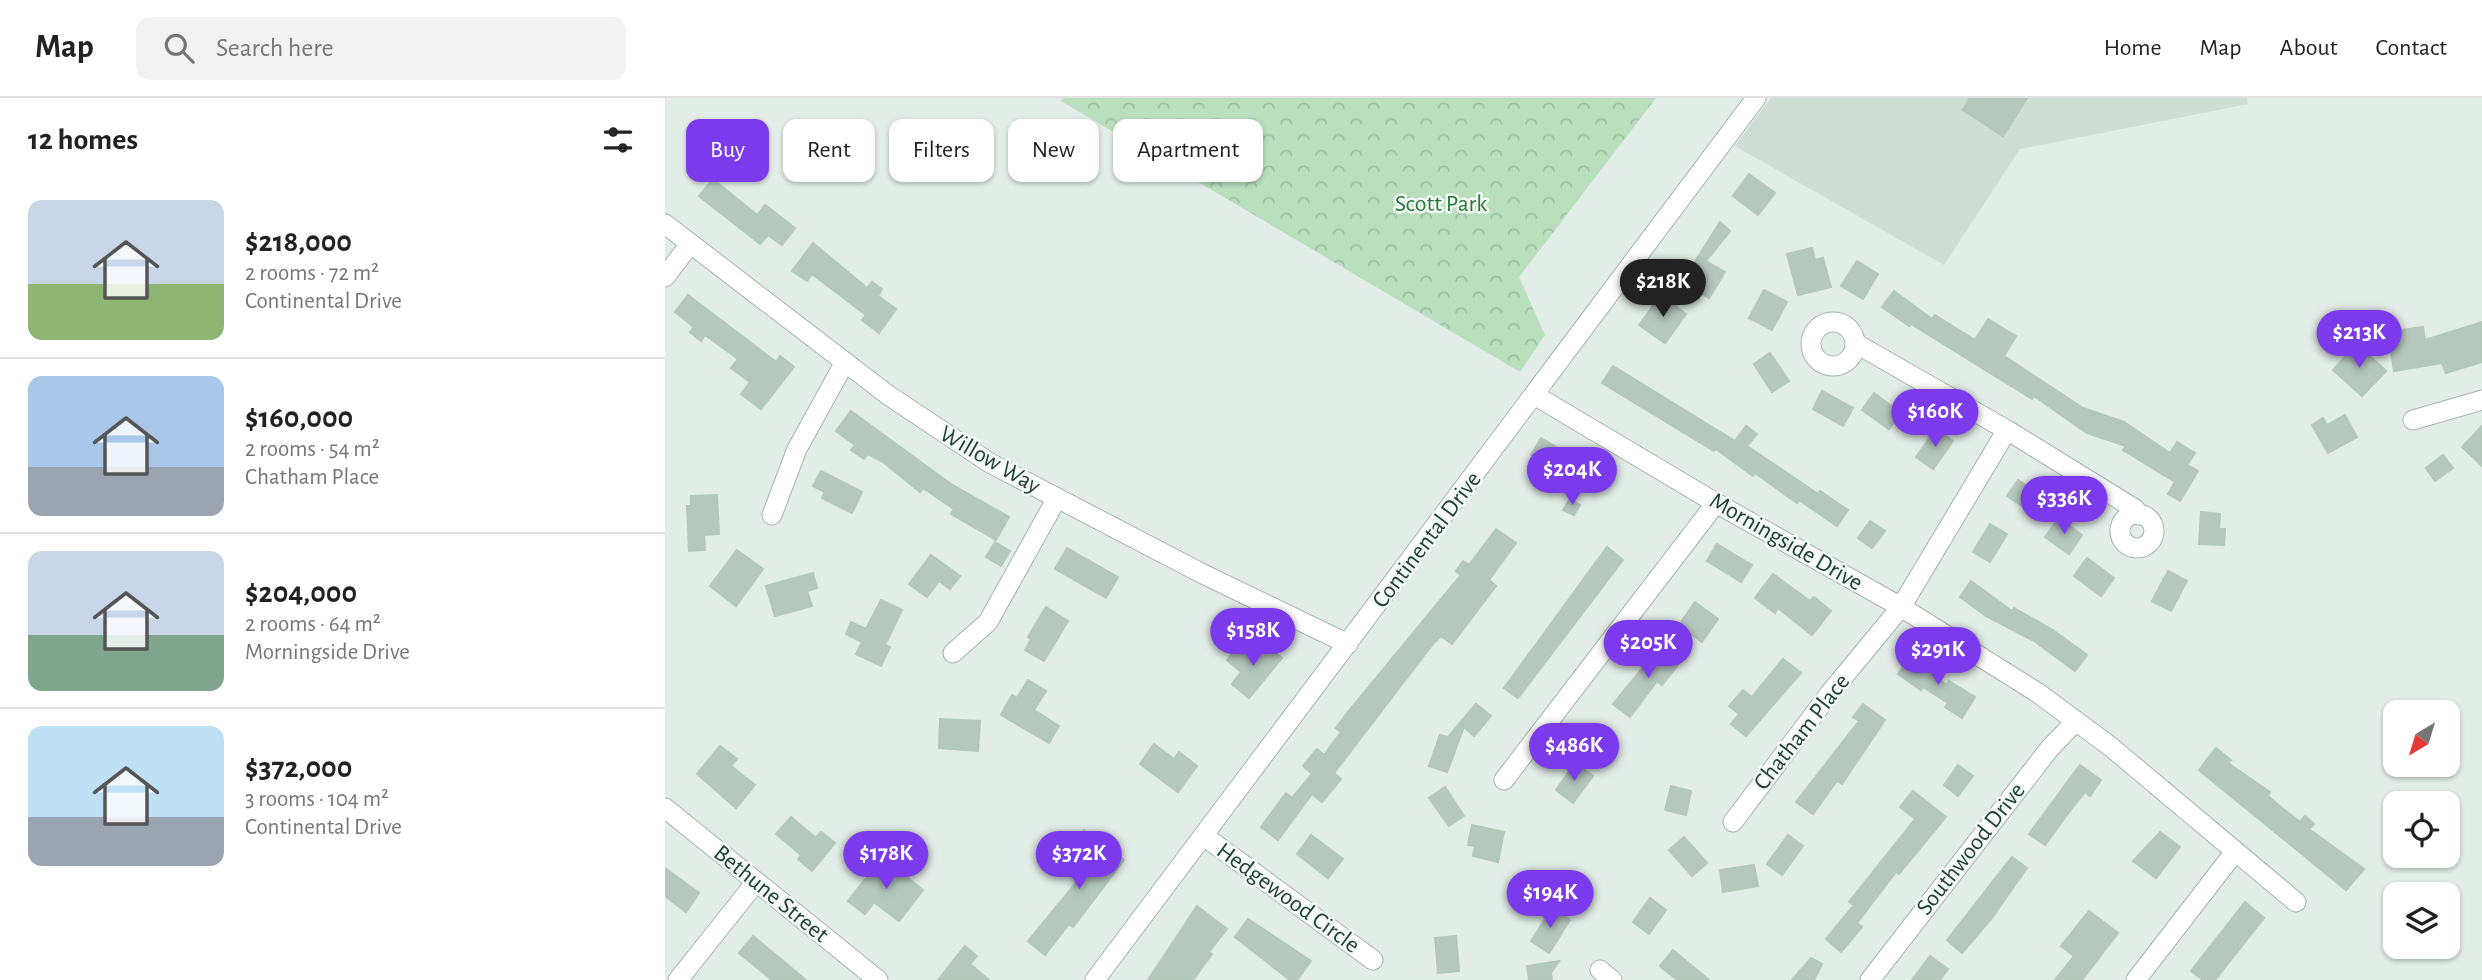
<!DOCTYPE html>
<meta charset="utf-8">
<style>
:root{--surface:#fff;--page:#f2f2f2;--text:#222;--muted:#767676;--line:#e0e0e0;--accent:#7c3aed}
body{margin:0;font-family:"Alegreya Sans",sans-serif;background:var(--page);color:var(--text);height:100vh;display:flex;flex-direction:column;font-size:26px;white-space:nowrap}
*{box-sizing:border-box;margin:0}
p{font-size:23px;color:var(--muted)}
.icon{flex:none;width:38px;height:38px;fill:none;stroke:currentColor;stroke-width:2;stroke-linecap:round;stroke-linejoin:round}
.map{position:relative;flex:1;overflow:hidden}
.drawer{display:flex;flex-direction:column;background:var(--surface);width:665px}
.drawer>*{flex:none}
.hud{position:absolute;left:21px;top:21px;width:665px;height:63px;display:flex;gap:14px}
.needle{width:46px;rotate:218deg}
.buttons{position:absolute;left:1718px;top:602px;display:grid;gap:14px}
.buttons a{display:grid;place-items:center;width:77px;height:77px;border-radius:14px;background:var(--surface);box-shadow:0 2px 5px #0004;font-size:35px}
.price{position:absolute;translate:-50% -60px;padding:0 16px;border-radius:24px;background:var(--accent);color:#fff;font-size:23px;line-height:46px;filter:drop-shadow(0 2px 4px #0008)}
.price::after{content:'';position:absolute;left:50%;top:42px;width:21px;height:16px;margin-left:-10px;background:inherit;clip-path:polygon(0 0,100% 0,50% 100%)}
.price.active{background:#222;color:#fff}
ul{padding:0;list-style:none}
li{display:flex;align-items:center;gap:21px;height:175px;padding:0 28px}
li+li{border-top:2px solid var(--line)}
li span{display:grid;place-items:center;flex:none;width:196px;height:140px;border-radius:14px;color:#555}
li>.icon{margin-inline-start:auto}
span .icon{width:84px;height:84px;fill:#fffc;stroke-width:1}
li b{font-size:30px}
h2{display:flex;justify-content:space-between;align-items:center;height:84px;padding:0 28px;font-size:30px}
.pill{padding:0 24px;border-radius:14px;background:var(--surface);box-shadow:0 2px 5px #0004;font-size:24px;line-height:63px}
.pill.active{background:var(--accent);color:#fff}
header{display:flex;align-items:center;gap:42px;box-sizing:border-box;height:98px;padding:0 35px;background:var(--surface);border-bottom:2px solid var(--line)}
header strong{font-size:33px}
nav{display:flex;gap:38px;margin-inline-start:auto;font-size:24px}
.search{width:490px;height:63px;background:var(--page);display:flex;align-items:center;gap:18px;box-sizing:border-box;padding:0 24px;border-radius:14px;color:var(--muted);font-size:26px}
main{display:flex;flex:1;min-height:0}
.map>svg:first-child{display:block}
.built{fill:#cfddd4}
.park{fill:url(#park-crowns)}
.building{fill:#b6c8be;stroke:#b3c7bb;stroke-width:2}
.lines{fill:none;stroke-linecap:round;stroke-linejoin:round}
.minor-casing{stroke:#a3b5ac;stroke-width:21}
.minor{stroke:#fff;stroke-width:19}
.labels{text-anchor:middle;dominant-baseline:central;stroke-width:5;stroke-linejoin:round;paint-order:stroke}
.park-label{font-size:24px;fill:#287839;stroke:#f2f9f4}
.street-label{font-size:24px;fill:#203f31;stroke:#f2f9f4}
</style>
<header>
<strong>Map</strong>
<div class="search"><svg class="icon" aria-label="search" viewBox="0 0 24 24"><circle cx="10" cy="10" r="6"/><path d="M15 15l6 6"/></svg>Search here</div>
<nav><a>Home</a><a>Map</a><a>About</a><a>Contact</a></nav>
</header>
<main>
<section class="drawer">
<h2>12 homes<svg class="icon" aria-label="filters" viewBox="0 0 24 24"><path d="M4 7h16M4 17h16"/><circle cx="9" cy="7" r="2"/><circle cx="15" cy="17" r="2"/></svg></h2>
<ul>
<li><span style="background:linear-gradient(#c9d6e8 60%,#8fb573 0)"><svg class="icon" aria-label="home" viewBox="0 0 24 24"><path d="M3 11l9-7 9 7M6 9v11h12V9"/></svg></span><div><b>$218,000</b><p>2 rooms · 72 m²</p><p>Continental Drive</p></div></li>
<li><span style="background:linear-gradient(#a9c7e8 65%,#9aa5b1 0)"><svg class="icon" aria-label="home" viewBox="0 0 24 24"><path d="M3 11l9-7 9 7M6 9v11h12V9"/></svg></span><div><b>$160,000</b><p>2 rooms · 54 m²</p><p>Chatham Place</p></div></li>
<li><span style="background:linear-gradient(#c9d6e8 60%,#7fa58c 0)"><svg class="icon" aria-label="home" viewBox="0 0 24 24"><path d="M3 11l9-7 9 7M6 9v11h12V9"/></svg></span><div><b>$204,000</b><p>2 rooms · 64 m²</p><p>Morningside Drive</p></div></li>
<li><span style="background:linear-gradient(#bfe0f5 65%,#9aa5b1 0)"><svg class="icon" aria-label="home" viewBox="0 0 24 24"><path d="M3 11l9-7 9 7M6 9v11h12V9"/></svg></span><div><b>$372,000</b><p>3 rooms · 104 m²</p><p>Continental Drive</p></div></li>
</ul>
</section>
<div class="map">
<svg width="1817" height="882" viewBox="0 0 1817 882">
<defs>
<pattern id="park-crowns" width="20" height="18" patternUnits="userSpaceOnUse" patternTransform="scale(1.75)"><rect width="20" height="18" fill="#b9dfbd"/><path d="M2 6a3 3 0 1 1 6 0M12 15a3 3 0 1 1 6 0" fill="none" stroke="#9fc0a3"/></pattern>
</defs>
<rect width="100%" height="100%" fill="#e1ede6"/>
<!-- built -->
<path class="built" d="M1106,0H1582L1583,6L1355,51L1279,167L1070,48Z"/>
<!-- park -->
<path class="park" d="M398,0H991L854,179L880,237L855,274L396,3Z"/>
<!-- building -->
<g class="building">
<path d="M1305,0H1362L1338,38L1298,12Z"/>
<path d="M1084,76L1110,95L1093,117L1068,98Z"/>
<path d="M48,81L92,117L100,107L130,130L117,147L103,137L95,146L34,98Z"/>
<path d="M1055,124L1065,133L1041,163L1060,174L1044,200L1018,183Z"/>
<path d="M148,145L202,190L207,184L217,191L213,198L231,211L214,235L197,222L201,217L147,176L142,183L127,173Z"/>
<path d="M1147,150L1150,162L1158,160L1166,189L1133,197L1122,156Z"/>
<path d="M1192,163L1213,176L1198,201L1176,188Z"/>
<path d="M1099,192L1122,204L1107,232L1084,220Z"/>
<path d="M1229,193L1267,221L1270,217L1310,242L1323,221L1351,238L1339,258L1418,310L1459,324L1505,355L1512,344L1530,355L1522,367L1533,373L1515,403L1503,396L1510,384L1458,352L1461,348L1422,335L1369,298L1367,301L1246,226L1244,228L1217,209Z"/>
<path d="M23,197L111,264L115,258L129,269L96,311L76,296L85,284L66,270L73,261L40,237L36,243L25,234L29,229L10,214Z"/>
<path d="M996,197L1021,216L1000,245L974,227Z"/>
<path d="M1817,224V264L1781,275L1777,265L1729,273L1723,234L1758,229L1760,242Z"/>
<path d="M1692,246L1721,273L1697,298L1668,272Z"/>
<path d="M1105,255L1124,283L1107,294L1089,266Z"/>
<path d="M948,268L1070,343L1081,328L1092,336L1082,348L1153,396L1155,393L1183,412L1172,428L1134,402L1132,405L1090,375L1088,378L1051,351L1049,353L937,285Z"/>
<path d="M1157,293L1188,310L1178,328L1148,311Z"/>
<path d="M1209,295L1236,315L1224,331L1197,312Z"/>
<path d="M186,313L286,386L344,419L331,442L286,416L289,411L258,390L255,394L218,364L203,356L199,361L186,352L190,347L171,333Z"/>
<path d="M1680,317L1692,339L1663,355L1647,327L1658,320L1662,327Z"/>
<path d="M1817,328V368L1797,349Z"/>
<path d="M1271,331L1288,343L1268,371L1251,359Z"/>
<path d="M876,340L915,363L899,390L874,375L879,365L866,357Z"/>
<path d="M1778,357L1788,370L1770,383L1761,370Z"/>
<path d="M156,373L197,394L187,415L157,400L160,394L148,388Z"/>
<path d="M1353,382L1382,400L1371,417L1342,398Z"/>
<path d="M52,397L54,436L39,437L40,452L24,453L22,408H26V398Z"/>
<path d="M905,401L915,407L909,417L898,412Z"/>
<path d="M1536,414L1555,416L1554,431H1560L1559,447L1534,446Z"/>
<path d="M1394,420L1417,437L1404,456L1380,439Z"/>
<path d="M1205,423L1220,433L1207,450L1193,440Z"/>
<path d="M1325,426L1342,436L1325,464L1308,454Z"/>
<path d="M831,431L851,445L824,482L831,488L787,546L776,538L768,546L669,675L676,681L657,704L647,696L613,742L596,729L621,695L627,700L647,676L638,668L652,651L659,657L676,634L671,630L682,615L796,477L791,473L798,463L804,467Z"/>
<path d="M330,444L345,453L336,468L321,459Z"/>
<path d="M1052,446L1087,467L1076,484L1042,463Z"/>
<path d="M942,449L958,462L853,600L839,590Z"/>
<path d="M402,450L453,479L441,500L390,471Z"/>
<path d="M72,452L98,471L71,508L45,488Z"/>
<path d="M266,457L295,478L285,491L274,483L262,499L244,486Z"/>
<path d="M1422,460L1449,480L1436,498L1409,478Z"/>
<path d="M1503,473L1522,483L1506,513L1487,503Z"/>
<path d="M148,475L152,490L142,493L147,508L110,518L101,488Z"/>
<path d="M1108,476L1145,503L1149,499L1166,513L1147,537L1113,510L1110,515L1090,500Z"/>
<path d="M1306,483L1347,513L1349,510L1388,532L1422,557L1410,573L1369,543L1321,518L1295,499Z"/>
<path d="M216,502L237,512L220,547L225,549L216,568L191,556L197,544L181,536L186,524L201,531Z"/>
<path d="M1030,504L1053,521L1037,544L1014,527Z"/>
<path d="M381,509L403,523L379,563L360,552L366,541L363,539Z"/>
<path d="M598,545L617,560L584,600L567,586L576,574L562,562L571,550L585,561Z"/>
<path d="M997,546L1017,562L997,587L992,583L965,619L948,606Z"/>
<path d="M1245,559L1281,587L1284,583L1310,599L1297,620L1280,609L1283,605L1258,589L1256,592L1233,576Z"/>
<path d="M1118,561L1136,575L1081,638L1066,626L1074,616L1064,608L1078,592L1087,599Z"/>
<path d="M363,582L381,593L369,612L394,628L384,645L336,617L347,597L352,600Z"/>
<path d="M811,606L826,618L809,638L799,629L782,674L764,668L775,637L783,639Z"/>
<path d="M1198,606L1220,622L1177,686L1172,683L1148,716L1131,704L1194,623L1188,619Z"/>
<path d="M275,621L315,623L313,653L274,650Z"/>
<path d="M489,646L509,661L514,654L532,668L513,694L475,666Z"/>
<path d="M55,648L72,661L66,668L90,687L71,710L32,676Z"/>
<path d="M1551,650L1566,662L1563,665L1605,694L1603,698L1617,710L1635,724L1640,718L1649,726L1644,731L1699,771L1681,792L1534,672Z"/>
<path d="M910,665L928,678L908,705L891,692Z"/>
<path d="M1293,667L1308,678L1293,698L1279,687Z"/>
<path d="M1415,667L1436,682L1425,698L1420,694L1410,706L1380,747L1364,736Z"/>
<path d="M1006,688L1026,693L1021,717L1000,712Z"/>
<path d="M780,689L799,718L784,728L764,700Z"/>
<path d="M1248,693L1281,719L1234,776L1231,774L1192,825L1197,829L1176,854L1161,841L1189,807L1184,804L1250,721L1235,709Z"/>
<path d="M126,719L151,740L156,734L170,745L147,773L133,761L136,757L111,736Z"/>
<path d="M807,727L839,734L833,764L808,758L810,748L803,747Z"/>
<path d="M419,732L459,762L408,829L404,826L380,857L363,843L428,764L406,748Z"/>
<path d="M1495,734L1515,749L1491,780L1468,763Z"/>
<path d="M646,737L678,761L663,780L632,756Z"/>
<path d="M1123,737L1138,748L1117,777L1102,766Z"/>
<path d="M1019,739L1042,765L1027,778L1004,752Z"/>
<path d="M1347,759L1362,770L1327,820L1297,855L1282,842Z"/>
<path d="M217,760L258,792L234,823L209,804L200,816L183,803Z"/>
<path d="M1089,767L1093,788L1058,794L1055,772Z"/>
<path d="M0,770L34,795L21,814L0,798Z"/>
<path d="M985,800L1001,812L984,836L968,824Z"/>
<path d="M1580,804L1599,820L1550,882H1538L1526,873Z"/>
<path d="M532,808L562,831L544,854L547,856L528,882H483Z"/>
<path d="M887,810L905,822L884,855L866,843Z"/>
<path d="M1424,813L1453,835L1417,882H1390L1409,858L1396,848Z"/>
<path d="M583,821L646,863L632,882H625L570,839Z"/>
<path d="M88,838L141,882H107L74,855Z"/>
<path d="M791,838L794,873L773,875L770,840Z"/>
<path d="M300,848L312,858L305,866L324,882H273Z"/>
<path d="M1008,852L1044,882H1012L995,868Z"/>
<path d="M1265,858L1283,871L1275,882H1247Z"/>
<path d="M1146,860L1157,866L1149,882H1127Z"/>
<path d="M894,863L886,875L887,882H864L862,868Z"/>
</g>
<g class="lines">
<!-- minor casing -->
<g class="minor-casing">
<g id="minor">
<path d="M0,126L223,297L325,365L538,476L683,546"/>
<path d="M0,179L25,146"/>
<circle cx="1168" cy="246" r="22"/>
<path d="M1190,245L1342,332L1470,411L1474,417"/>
<path d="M871,298L1051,405L1236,509L1373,595L1446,649L1631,804"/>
<path d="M1748,322L1817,302"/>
<circle cx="1472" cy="433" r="17"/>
<path d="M107,417L132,351L180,264"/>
<path d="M288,555L323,524L392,400"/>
<path d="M839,682L1051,405"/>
<path d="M0,710L213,882"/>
<path d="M1068,724L1165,595L1236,509L1342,332"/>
<path d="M539,738L708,862"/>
<path d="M935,872L947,882"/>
<path d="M13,882L91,784"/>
<path d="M430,882L1091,0"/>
<path d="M1205,882L1385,650L1411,623"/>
<path d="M1471,882L1569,755"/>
</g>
</g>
<!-- minor -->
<use href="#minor" class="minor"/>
</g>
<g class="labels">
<!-- park labels -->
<g class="park-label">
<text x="776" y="106">Scott Park</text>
</g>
<!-- street labels -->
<g class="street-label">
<text transform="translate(325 362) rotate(30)">Willow Way</text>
<text transform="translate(762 442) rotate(-53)">Continental Drive</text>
<text transform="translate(1121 444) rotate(30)">Morningside Drive</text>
<text transform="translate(1137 634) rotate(-52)">Chatham Place</text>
<text transform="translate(1306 751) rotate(-52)">Southwood Drive</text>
<text transform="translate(106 796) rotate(39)">Bethune Street</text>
<text transform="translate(623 800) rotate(36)">Hedgewood Circle</text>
</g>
</g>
</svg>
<div class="buttons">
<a><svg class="needle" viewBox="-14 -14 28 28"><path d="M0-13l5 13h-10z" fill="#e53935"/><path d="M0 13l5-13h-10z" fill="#767676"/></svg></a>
<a><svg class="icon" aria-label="locate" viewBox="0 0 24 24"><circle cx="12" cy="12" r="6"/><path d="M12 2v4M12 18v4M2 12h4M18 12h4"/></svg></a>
<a><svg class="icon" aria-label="layers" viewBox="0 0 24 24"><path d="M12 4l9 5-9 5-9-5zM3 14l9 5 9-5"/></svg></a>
</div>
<b class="price active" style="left:998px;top:221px">$218K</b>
<b class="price" style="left:1694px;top:272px">$213K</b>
<b class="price" style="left:1270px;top:351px">$160K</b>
<b class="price" style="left:907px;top:409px">$204K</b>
<b class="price" style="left:1399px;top:438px">$336K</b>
<b class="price" style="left:588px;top:570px">$158K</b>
<b class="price" style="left:983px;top:582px">$205K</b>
<b class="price" style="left:1273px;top:589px">$291K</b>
<b class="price" style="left:909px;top:685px">$486K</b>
<b class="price" style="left:221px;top:793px">$178K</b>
<b class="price" style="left:414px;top:793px">$372K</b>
<b class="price" style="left:885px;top:832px">$194K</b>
<div class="hud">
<a class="pill active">Buy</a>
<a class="pill">Rent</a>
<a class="pill">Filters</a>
<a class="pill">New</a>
<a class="pill">Apartment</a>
</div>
</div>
</main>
